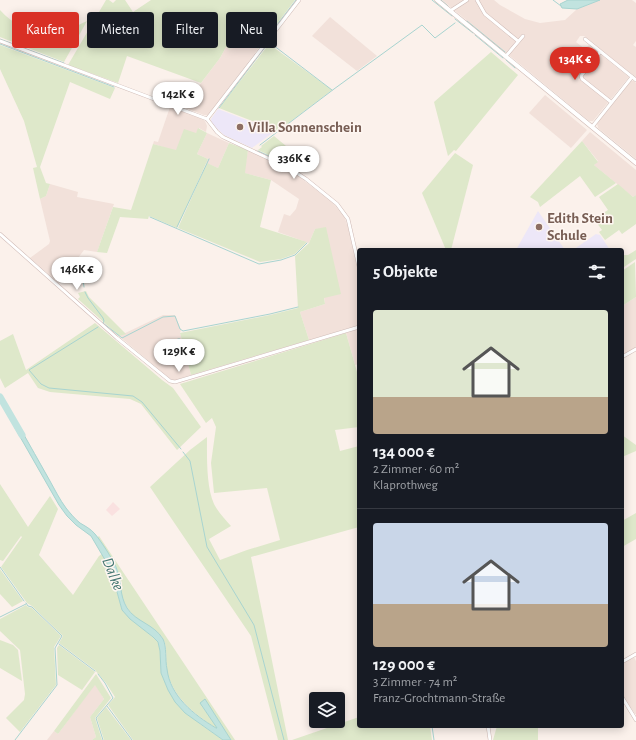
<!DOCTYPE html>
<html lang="de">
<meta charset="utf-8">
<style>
:root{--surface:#171b24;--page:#242831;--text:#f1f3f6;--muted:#9ea1a6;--line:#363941;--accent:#d93025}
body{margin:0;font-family:"Alegreya Sans",sans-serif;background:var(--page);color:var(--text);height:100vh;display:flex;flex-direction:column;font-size:15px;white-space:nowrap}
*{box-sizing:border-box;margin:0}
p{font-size:13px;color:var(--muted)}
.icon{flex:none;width:22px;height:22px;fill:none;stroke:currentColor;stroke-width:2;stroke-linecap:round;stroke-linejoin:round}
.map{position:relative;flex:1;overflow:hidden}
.details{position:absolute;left:357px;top:248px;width:267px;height:480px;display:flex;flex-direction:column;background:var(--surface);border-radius:4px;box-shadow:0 2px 10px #0003}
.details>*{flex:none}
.top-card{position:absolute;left:12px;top:12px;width:285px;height:36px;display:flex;gap:8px}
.controls{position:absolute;left:309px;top:692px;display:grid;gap:8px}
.controls a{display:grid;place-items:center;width:36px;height:36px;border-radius:4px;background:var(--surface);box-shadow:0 2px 10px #0003;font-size:20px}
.price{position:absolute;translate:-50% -34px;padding:0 9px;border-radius:14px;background:#fff;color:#222;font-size:13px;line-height:26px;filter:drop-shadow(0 1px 2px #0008)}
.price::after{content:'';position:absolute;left:50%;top:24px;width:12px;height:9px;margin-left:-6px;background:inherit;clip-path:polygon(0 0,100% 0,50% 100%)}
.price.active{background:var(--accent);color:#fff}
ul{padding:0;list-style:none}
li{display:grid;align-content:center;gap:8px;height:212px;padding:0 16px}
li+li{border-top:1px solid var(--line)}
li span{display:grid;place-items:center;height:124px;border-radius:4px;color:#555}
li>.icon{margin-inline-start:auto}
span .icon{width:72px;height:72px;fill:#fffc;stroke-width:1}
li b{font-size:17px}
h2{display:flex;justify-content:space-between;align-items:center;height:48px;padding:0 16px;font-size:17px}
.pill{padding:0 14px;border-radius:4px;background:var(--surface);box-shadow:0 2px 10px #0003;font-size:14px;line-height:36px}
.pill.active{background:var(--accent);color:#fff}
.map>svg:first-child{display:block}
.residential{fill:#f2e1da}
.commercial{fill:#fae1e0}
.education{fill:#ede7f8}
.green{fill:#dee8ca}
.water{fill:#c1e3df;stroke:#a8d4d0}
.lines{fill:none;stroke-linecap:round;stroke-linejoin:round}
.stream{stroke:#a8d4d0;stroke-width:1}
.river{stroke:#c1e3df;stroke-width:7}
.minor-casing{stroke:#ceb9b4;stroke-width:4}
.tertiary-casing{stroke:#ceb9b4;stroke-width:5}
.minor{stroke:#fff;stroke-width:3}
.tertiary{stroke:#fff;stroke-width:4}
.education-dot{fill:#8d6e63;stroke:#fef6f1;stroke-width:1.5}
.labels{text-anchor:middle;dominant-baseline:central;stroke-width:3;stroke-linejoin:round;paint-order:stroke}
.education-label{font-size:15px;font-weight:bold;fill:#785e54;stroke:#fef6f1;text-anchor:start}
.water-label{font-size:16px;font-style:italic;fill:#457772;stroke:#fef6f1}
</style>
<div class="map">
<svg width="636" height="740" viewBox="0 0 636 740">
<rect width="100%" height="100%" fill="#fbf1eb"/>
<!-- residential -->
<g class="residential">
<path d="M442,0H494L500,5L525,19L540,23L565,20L577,9L600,0H632L636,3V41L633,45L636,47V78L584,36H580L576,42L585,49L589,45L629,77L593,121H589Z"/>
<path d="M330,17L377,56L357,71L312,36Z"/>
<path d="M240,36L258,49L208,115H204L183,107L220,58L226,47L230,49Z"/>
<path d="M631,81H634L636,83V159L598,128L597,123Z"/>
<path d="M545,95L587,130L571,148L529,113Z"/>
<path d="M170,107L201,118L205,121L207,126L206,132L199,128L196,133L176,151L153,144L154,141L158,142Z"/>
<path d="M590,132L636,170V195L633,197L594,165L598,161L582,141Z"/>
<path d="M207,133L229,143L218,168L206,163L208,159L197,154Z"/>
<path d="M248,150L289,169L332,202L344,216L348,227L359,276V325L309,340L300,312L325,304L315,229L309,243L278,232L284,214L290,216L296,209L299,199L271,180L244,173Z"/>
<path d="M50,184L78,192L77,197L114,204L97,252L84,250L59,283L30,258L49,244L50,241L40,199L46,196Z"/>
<path d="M636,297V347L622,356V306Z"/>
<path d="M163,315H175L181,330L180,333L191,375L175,380L170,379L119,336Z"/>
<path d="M359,329V364L355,365L346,333Z"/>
<path d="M634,657L636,661V714H635L622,695V664Z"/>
<path d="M95,684L104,699L90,717L96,737L92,740H47L54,731L58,734Z"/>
</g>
<!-- commercial -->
<path class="commercial" d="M113,502L120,509L112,516L106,510Z"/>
<!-- education -->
<g class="education">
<path d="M218,109L275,131L252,148L224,135L212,124L211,119Z"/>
<path d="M538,211L565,250H516Z"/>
<path d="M596,234L600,235L610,250H573Z"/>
</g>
<!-- green -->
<g class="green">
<path d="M106,0H109L113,3L116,0H125L133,12L151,0H295L258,49L240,36L230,49L226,47L220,58L201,83L127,56L118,83L68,65Z"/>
<path d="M0,10C15,28 40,34 64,30C72,29 80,24 87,21L64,62L0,37Z"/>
<path d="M269,44L332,90L278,131L219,108Z"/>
<path d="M0,45L115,88L110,99L70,82L40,167L46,183L50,184L46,196L40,199L33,168L37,167L24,121L0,69Z"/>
<path d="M491,52L518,75L456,151L454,150L448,156L434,102Z"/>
<path d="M198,128L207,133L197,154L208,159L177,228L149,216L148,219L120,217L107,253L97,252L113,207L131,210L153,144L176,150L184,129L196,133Z"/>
<path d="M274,136L298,156L292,166L258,150L262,147L261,146Z"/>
<path d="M582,141L598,162L594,165L616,183L595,197L580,176L540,207L538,202L530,197Z"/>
<path d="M229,143L248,150L245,173L271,180L260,227L307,242L295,254L281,259L260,262L178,228L207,163L218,168Z"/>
<path d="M455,153L473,165L451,250H446L422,193Z"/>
<path d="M618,184L633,197L636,195V224L622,234L619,230L605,240L599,232L602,230L594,219L608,210L599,197Z"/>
<path d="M326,227L341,294L324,298L325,304L300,312L309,340L191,375L180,333L270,315L298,308L295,256L309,243L315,229Z"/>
<path d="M636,250V259L624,267L622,264V255H628Z"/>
<path d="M635,262L636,297L622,306V271Z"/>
<path d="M86,291L89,297L126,334L119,336L78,299L80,297L78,293Z"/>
<path d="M95,323L162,380L173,388L201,427L177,450L141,404L130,399L50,392L38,388L28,373L5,388L0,378V341L13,334L26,370Z"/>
<path d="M346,333L359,379V427L335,430L340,451L359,446V527L251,557L288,740H278L251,636L150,487L190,450L207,437C207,456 206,486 214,504C218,512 225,519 231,526L209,539L220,560L247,550L280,540L267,488L214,493L211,463L216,427L212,418L206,423L180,384Z"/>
<path d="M622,435L636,445V451L622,457Z"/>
<path d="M0,484L28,527L50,496L58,509L39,555L73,595L99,556L102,554L111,570L122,610L158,642L160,651L161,673L168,690L200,724L223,740H133L108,705L115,697L106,683L95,670L59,643L63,636L32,606L27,603L1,567L22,537L21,536L3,561L0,560Z"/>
<path d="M636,513V539L622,547V521Z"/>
<path d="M99,536L235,740H231L200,704L218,728H216C194,714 174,698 167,672C165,662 168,650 164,641C158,626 141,625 132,614C127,608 122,600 121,593C121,590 122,586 122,583C121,579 118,573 117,569C112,558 104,548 97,538Z"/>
<path d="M0,569L23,601L12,607L0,594Z"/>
<path d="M26,605L28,607L32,608L61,636L54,647L56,685L20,732L6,718L24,700L25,694L20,650L0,631V619Z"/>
<path d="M0,640L13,645L18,650L22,681L0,668Z"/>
<path d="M59,645L95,672L82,690L58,675L57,648Z"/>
<path d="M96,674L111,698L95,718L102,740H92L96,737L90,717L104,699L95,685L58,734L54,731Z"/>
<path d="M106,707L131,740H104L97,718Z"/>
<path d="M359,717V726H430L432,740H292Z"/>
<path d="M497,726H538V740H493Z"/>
</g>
<!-- water -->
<g class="water">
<path d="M568,0H600L577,9L562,8L560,4Z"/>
<path d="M178,339H180L184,354H183L177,353L173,342Z"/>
<path d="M19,426C29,444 40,463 50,481C55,490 60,500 66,508C70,513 75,519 80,523C85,526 91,529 95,534C101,541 112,558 116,567C122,581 119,595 127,608C136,622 154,624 163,639C167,647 165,660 167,669C170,696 194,715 216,728H217L200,703L205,699L231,740H223L185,713L175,702L168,690L161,673L160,651L158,642L153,637L130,619L122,610L111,570L91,536L76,525L67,516L59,505L15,428Z"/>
</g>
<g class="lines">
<!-- stream -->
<g class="stream">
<path d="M432,0L452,16"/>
<path d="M441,0L448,6"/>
<path d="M553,0L561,6"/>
<path d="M455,19L473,33"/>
<path d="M467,21L505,52"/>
<path d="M475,35L503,58"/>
<path d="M0,39L64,63"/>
<path d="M0,44L114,87"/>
<path d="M260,47L296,0"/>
<path d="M506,60L515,68"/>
<path d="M219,108L269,42L332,90"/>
<path d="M260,145L334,89L422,25L435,38L455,23"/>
<path d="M258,151L291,166"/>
<path d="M150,217L259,264L281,260L295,255L307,243"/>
<path d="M177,227L209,159"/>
<path d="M81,263L84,287"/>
<path d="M85,292L88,298L103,318L104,321L103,323L122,338L163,317L175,316L180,329L183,331L270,314L298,307"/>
<path d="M98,327L29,370L41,384L49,388L133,396L142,402L181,449"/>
<path d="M183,452L190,461L207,547L254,625L284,740"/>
<path d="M0,567L24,601"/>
<path d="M0,617L26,604"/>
<path d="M59,644L95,671"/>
<path d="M98,674L105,683L113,698L96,718L103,740"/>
<path d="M107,706L132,740"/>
<path d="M432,726L434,740"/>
<path d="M15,740L57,685L55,648L62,636L32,607L28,606L26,603"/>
</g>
<!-- river -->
<path class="river" d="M0,397L22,435"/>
<!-- minor casing -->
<g class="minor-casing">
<g id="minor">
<path d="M477,0L485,14L518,41"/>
<path d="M450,11L467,0"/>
<path d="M585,39L636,80"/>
<path d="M0,41L207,119L217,132L223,137L289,168L306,179L337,204L348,219L359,267"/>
<path d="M600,52L581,76L582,79L611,102"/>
<path d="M506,56L523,36"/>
<path d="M207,119L299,0"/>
<path d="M592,127L632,77"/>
<path d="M0,234L117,338L170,381L175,382L359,327"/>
<path d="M622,357L636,349"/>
<path d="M622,662L636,654"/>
<path d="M622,697L636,720"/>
<path d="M488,726L490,740"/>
</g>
</g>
<!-- tertiary casing -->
<g class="tertiary-casing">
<path id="tertiary" d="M437,0L636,163"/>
</g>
<!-- minor -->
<use href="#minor" class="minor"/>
<!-- tertiary -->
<use href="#tertiary" class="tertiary"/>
</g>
<!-- markers -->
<g class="education-dot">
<circle cx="240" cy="127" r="4"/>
<circle cx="539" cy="227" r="4"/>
</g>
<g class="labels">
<!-- education labels -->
<g class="education-label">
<text x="248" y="127">Villa Sonnenschein</text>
<text x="547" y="218">Edith Stein<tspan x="547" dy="17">Schule</tspan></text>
</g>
<!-- water labels -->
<g class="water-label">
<text transform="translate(113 574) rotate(68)">Dalke</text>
</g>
</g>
</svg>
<div class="controls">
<a><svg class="icon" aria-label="layers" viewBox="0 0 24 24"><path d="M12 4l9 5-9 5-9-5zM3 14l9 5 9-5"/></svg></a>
</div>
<b class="price active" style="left:575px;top:81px">134K €</b>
<b class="price" style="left:178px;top:116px">142K €</b>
<b class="price" style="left:294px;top:180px">336K €</b>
<b class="price" style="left:77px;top:291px">146K €</b>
<b class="price" style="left:179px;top:373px">129K €</b>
<div class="top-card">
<a class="pill active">Kaufen</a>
<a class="pill">Mieten</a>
<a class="pill">Filter</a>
<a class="pill">Neu</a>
</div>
<section class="details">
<h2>5 Objekte<svg class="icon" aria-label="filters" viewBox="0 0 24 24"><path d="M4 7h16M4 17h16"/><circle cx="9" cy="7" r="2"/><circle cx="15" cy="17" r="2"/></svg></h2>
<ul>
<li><span style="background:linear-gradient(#dfe7d0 70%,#b9a48a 0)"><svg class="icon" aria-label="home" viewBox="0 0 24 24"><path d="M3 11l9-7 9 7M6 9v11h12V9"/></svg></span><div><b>134 000 €</b><p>2 Zimmer · 60 m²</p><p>Klaprothweg</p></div></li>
<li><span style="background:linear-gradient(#c9d6e8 65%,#b9a48a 0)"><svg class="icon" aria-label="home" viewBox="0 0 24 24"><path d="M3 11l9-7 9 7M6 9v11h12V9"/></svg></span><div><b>129 000 €</b><p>3 Zimmer · 74 m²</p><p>Franz-Grochtmann-Straße</p></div></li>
</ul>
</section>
</div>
